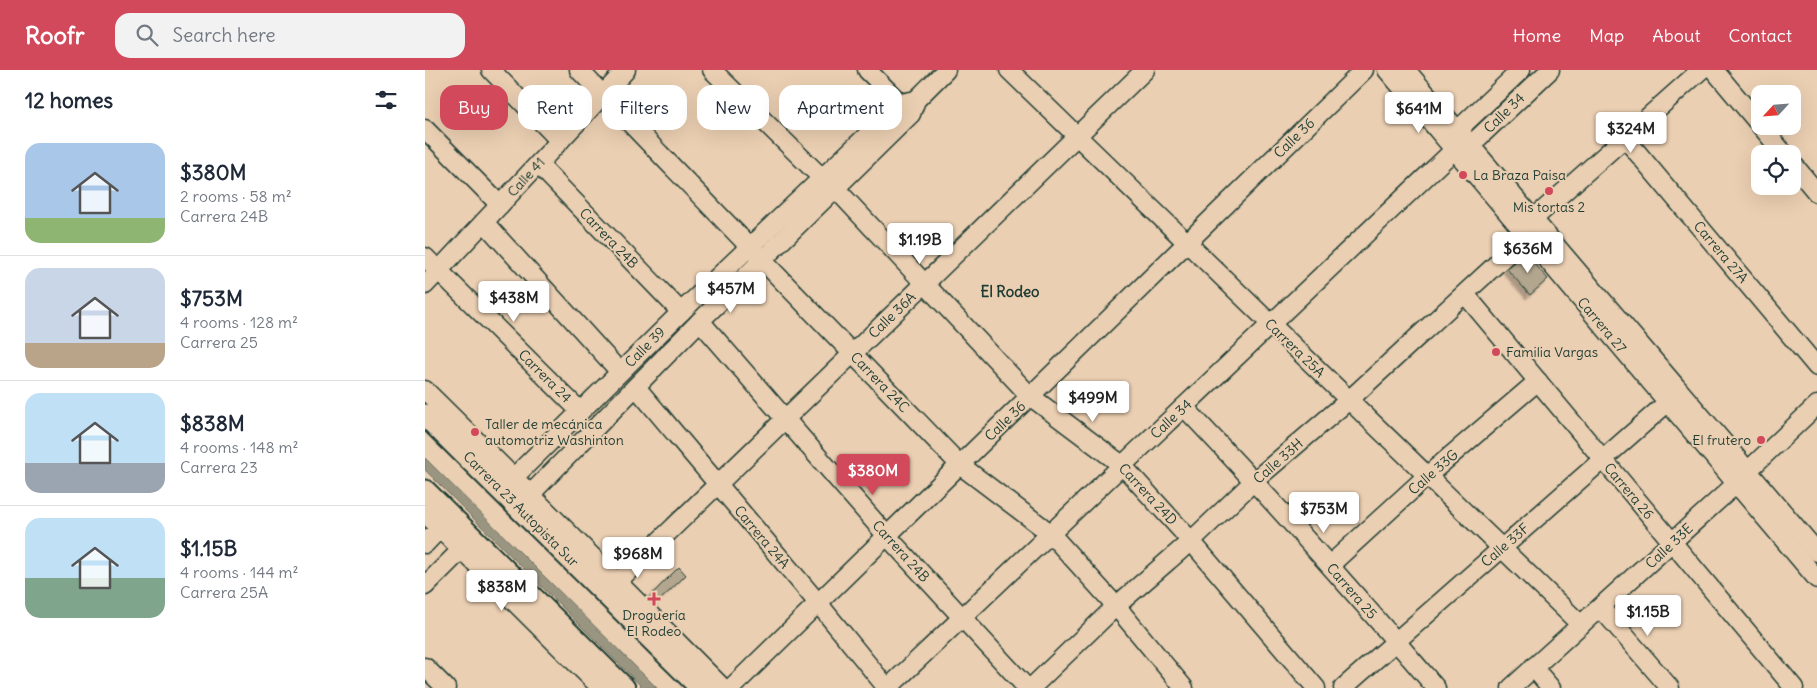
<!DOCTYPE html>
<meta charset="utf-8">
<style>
:root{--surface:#fff;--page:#f2f2f3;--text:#1f2937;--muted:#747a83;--line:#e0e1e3;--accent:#d1495b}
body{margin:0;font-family:Delius,sans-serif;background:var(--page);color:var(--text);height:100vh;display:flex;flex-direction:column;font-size:19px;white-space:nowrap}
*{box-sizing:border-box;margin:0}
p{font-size:16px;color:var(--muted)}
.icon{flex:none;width:28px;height:28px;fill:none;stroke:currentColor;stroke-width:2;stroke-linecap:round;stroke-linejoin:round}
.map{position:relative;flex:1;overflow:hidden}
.drawer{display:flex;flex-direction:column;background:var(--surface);width:425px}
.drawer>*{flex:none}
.banner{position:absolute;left:15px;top:15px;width:475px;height:45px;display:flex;gap:10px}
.needle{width:32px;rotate:244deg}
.tools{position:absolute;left:1326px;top:15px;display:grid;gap:10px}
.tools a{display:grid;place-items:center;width:50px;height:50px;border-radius:10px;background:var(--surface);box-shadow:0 5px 20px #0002;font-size:25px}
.price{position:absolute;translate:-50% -42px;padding:0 11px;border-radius:5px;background:#fff;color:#222;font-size:16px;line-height:32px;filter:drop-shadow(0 1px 2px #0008)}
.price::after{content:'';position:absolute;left:50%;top:30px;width:15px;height:11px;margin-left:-8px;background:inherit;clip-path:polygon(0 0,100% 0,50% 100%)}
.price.current{background:var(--accent);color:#fff}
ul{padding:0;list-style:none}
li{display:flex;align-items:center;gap:15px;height:125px;padding:0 25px}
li+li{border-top:1px solid var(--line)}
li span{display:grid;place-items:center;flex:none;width:140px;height:100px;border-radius:15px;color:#555}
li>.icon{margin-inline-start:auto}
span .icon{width:60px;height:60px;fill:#fffc;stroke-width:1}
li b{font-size:21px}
h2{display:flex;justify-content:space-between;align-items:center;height:60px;padding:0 25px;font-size:21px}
.pill{padding:0 18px;border-radius:15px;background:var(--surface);box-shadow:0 5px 20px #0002;font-size:18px;line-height:45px}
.pill.current{background:var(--accent);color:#fff}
header{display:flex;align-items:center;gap:30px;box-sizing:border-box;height:70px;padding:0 25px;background:var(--accent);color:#fff}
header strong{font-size:24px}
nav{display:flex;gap:28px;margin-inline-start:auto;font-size:18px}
.search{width:350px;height:45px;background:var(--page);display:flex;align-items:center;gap:12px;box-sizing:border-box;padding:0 18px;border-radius:15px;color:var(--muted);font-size:19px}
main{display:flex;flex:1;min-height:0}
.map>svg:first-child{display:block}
.water{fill:#9a9580;stroke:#697262}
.building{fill:#b2a68f;stroke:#1f3d34;filter:url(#shadow)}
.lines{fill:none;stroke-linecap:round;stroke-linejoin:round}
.minor-casing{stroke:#1f3d34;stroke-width:21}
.major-casing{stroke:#1f3d34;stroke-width:25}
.minor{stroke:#ebcfb2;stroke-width:18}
.major{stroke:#ebcfb2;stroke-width:21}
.poi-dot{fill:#d1495b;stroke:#ebcfb2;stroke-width:2}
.labels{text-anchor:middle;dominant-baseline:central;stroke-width:4;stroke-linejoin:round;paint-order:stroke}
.street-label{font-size:14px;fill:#1f3d34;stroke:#ebcfb2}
.poi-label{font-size:14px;fill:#1f3d34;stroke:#ebcfb2;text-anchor:start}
.neighbourhood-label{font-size:15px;font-weight:bold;fill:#1f3d34;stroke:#ebcfb2}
</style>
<header>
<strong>Roofr</strong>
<div class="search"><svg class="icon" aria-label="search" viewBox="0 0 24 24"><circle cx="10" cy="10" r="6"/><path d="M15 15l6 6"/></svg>Search here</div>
<nav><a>Home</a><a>Map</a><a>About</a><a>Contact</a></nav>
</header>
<main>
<section class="drawer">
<h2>12 homes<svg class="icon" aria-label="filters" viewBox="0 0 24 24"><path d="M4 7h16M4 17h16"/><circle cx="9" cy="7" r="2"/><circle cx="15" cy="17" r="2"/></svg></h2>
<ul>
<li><span style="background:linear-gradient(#a9c7e8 75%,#8fb573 0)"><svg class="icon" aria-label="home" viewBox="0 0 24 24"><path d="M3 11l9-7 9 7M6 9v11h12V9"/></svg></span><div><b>$380M</b><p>2 rooms · 58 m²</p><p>Carrera 24B</p></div></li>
<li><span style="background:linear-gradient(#c9d6e8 75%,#b9a48a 0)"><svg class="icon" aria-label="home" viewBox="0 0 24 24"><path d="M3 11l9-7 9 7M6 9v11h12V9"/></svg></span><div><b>$753M</b><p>4 rooms · 128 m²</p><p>Carrera 25</p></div></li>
<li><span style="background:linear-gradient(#bfe0f5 70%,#9aa5b1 0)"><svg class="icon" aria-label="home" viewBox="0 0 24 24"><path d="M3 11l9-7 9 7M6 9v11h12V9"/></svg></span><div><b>$838M</b><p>4 rooms · 148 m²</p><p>Carrera 23</p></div></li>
<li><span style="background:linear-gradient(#bfe0f5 60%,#7fa58c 0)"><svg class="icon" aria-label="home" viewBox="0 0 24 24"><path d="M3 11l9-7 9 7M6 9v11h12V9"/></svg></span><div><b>$1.15B</b><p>4 rooms · 144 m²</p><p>Carrera 25A</p></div></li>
</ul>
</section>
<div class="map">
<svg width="1392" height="618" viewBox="0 0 1392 618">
<defs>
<filter id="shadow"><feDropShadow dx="-4" dy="4" stdDeviation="1" flood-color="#0004"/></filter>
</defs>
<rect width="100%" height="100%" fill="#ebcfb2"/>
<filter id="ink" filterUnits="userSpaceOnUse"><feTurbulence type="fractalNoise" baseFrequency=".02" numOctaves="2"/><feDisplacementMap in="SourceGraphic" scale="10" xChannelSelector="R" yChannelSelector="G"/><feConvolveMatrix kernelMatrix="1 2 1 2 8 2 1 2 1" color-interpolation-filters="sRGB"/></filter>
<g filter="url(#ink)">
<!-- water -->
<path class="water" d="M0,388L232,618H218L0,400Z"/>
<!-- building -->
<g class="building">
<path d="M1100,183L1123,209L1105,225L1082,199Z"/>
<path d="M254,497L261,505L231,534L224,527Z"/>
</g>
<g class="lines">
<!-- minor casing -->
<g class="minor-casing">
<g id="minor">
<path d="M66,0L135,71"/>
<path d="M154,0L535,395L625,463L691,536L759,618"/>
<path d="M287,0L396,107"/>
<path d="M442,0L484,42"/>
<path d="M584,0L1156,555"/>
<path d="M962,0L1392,509"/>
<path d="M981,0L1392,482"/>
<path d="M1289,0L1335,55"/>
<path d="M1336,56L1359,84"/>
<path d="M0,59L75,135"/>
<path d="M1200,68L1392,297"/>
<path d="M1032,74L1039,54L1096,0"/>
<path d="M113,94L256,242"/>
<path d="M1368,94L1392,123"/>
<path d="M411,119L605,326L697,395L766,471L891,618"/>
<path d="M1115,143L1276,0"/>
<path d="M59,152L195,302"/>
<path d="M0,187L155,341"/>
<path d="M0,215L201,0"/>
<path d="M1040,224L1369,618"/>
<path d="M275,251L462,466L602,618"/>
<path d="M211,317L393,533L462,618"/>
<path d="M0,320L88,407L298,618"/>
<path d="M759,337C846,428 929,522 1011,618"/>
<path d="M1330,394L1392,335"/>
<path d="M76,420L256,242L476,33L491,30"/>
<path d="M93,437L275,251L486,44L491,30L521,0"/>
<path d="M0,443L176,618"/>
<path d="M0,474L15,458"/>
<path d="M905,495L1002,406L1113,311"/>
<path d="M192,512L720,0"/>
<path d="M0,516L37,479"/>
<path d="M1176,538L1245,618"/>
<path d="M0,597L21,618"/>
<path d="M1108,597L1126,618"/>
<path d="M306,618L939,0"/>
<path d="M463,618L1029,80L1052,69L1125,0"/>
<path d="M606,618L691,536L766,471L829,411L924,330L1102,166"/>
<path d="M918,618L1243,332"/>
<path d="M1086,618L1311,414"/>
</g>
</g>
<!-- major casing -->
<g class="major-casing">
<g id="major">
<path d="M0,345L276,618"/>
<path d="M0,421L199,618"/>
</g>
</g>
<!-- minor -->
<use href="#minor" class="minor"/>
<!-- major -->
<use href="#major" class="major"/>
</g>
</g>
<!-- markers -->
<g class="poi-dot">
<circle cx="1038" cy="105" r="5"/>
<circle cx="1124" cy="121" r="5"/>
<circle cx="1071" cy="282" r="5"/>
<circle cx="50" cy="362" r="5"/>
<circle cx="1336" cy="370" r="5"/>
<path d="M226.5 521.5h5v5h5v5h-5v5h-5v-5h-5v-5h5z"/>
</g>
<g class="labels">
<!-- street labels -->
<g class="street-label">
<text transform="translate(1079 43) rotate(-44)">Calle 34</text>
<text transform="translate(869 68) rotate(-44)">Calle 36</text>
<text transform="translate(101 107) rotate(-47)">Calle 41</text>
<text transform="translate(184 168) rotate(46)">Carrera 24B</text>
<text transform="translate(1296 182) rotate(50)">Carrera 27A</text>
<text transform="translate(467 245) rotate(-44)">Calle 36A</text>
<text transform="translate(1177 255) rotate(50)">Carrera 27</text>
<text transform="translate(220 277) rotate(-45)">Calle 39</text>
<text transform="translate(870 278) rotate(44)">Carrera 25A</text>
<text transform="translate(120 306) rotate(45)">Carrera 24</text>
<text transform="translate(455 312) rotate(46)">Carrera 24C</text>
<text transform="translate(746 349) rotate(-43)">Calle 34</text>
<text transform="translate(580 351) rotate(-44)">Calle 36</text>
<text transform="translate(853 391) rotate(-41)">Calle 33H</text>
<text transform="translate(1008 402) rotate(-41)">Calle 33G</text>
<text transform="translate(1204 421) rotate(50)">Carrera 26</text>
<text transform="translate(723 424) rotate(47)">Carrera 24D</text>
<text transform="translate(96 439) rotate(45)">Carrera 23 Autopista Sur</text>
<text transform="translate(337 467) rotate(50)">Carrera 24A</text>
<text transform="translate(1080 475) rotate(-41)">Calle 33F</text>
<text transform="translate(1244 476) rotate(-43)">Calle 33E</text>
<text transform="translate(476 481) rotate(48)">Carrera 24B</text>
<text transform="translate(927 521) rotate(49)">Carrera 25</text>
</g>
<!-- poi labels -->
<g class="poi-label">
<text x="1048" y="105">La Braza Paisa</text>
<text x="1124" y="137" text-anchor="middle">Mis tortas 2</text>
<text x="1081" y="282">Familia Vargas</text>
<text x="60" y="354">Taller de mecánica<tspan x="60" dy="16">automotriz Washinton</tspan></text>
<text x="1326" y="370" text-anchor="end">El frutero</text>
<text x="229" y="545" text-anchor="middle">Droguería<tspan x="229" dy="16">El Rodeo</tspan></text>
</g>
<!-- neighbourhood labels -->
<g class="neighbourhood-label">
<text x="585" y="221">El Rodeo</text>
</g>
</g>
</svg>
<div class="tools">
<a><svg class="needle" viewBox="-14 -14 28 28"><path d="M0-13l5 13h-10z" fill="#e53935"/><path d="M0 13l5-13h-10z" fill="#747a83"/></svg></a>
<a><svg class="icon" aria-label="locate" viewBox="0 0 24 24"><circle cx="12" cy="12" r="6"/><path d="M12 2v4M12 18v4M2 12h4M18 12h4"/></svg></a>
</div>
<b class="price" style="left:994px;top:64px">$641M</b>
<b class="price" style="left:1206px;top:84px">$324M</b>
<b class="price" style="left:495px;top:195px">$1.19B</b>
<b class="price" style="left:1103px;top:204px">$636M</b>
<b class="price" style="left:306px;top:244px">$457M</b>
<b class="price" style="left:89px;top:253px">$438M</b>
<b class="price" style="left:668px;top:353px">$499M</b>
<b class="price current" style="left:448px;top:426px">$380M</b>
<b class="price" style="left:899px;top:464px">$753M</b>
<b class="price" style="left:213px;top:509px">$968M</b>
<b class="price" style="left:77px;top:542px">$838M</b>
<b class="price" style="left:1223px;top:567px">$1.15B</b>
<div class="banner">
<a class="pill current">Buy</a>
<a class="pill">Rent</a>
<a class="pill">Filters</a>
<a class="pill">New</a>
<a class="pill">Apartment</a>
</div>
</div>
</main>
